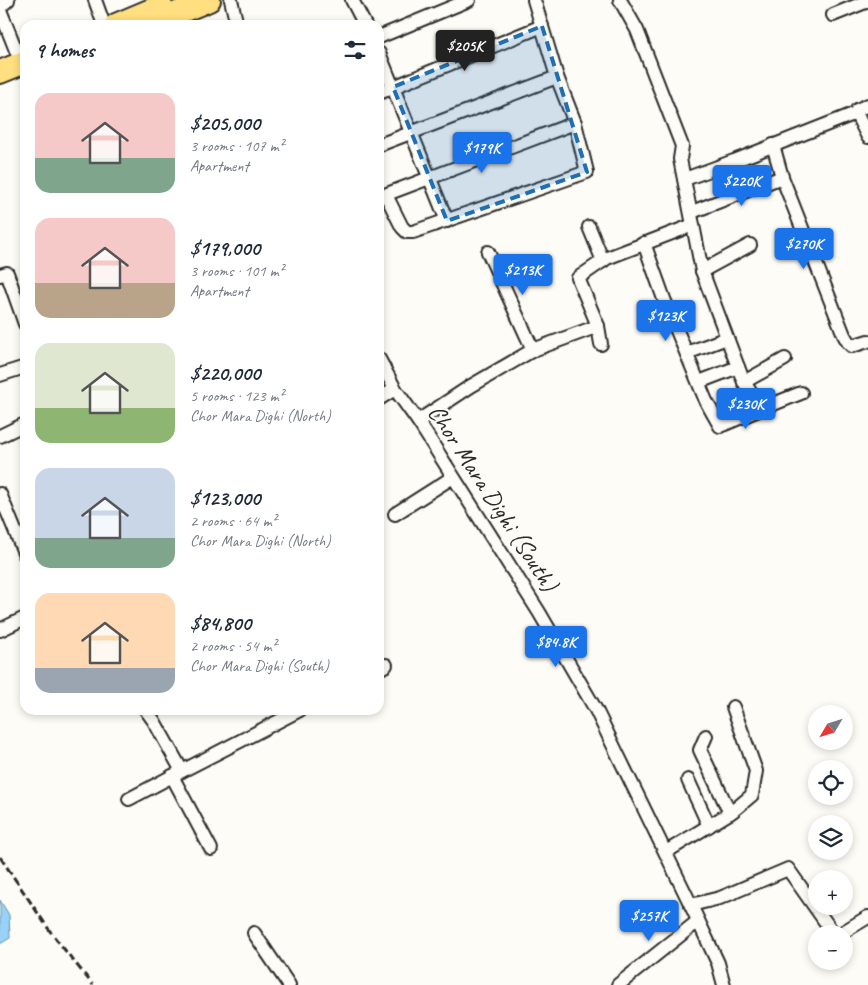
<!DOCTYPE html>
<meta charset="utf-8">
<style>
:root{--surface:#fff;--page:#f2f2f3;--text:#1f2937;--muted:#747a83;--accent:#1a73e8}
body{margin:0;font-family:Caveat,sans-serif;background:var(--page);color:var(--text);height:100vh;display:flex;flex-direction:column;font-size:19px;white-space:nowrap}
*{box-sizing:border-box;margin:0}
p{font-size:16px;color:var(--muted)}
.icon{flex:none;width:28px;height:28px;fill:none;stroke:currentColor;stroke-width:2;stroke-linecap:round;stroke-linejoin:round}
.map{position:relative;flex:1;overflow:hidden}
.details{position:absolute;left:20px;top:20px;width:364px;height:695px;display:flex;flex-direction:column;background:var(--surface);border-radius:15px;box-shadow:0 2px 8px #0003}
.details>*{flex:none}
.needle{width:32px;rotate:232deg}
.buttons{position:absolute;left:808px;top:705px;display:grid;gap:10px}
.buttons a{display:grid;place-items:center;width:45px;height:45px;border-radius:50%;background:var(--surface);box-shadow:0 2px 8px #0003;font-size:25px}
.price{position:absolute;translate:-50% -42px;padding:0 11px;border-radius:5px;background:var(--accent);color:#fff;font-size:16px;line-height:32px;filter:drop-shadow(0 1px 2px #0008)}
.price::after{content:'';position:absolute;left:50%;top:30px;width:15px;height:11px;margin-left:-8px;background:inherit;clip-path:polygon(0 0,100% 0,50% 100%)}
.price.active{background:#222;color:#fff}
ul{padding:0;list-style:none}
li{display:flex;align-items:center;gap:15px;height:125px;padding:0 15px}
li span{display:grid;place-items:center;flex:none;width:140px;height:100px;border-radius:15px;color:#555}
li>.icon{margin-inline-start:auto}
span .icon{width:60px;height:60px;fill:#fffc;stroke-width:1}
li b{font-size:21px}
h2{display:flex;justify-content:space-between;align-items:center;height:60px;padding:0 15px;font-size:21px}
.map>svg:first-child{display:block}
.water{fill:#97d3f8;stroke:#6c90a6}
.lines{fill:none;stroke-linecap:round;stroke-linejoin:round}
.street-casing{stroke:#2b2b2b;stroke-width:16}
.highway-casing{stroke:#2b2b2b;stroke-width:26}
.street{stroke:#fdfcf7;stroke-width:12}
.highway{stroke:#ffdf80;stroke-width:22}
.rail{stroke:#2b2b2b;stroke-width:3;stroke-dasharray:8 4;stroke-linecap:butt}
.marked{fill:#1f6fb2;fill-opacity:0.2;stroke:#1f6fb2;stroke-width:4;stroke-dasharray:10 6;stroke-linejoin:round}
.labels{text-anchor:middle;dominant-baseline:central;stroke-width:4.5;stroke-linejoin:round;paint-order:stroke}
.street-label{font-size:25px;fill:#2b2b2b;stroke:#fdfcf7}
</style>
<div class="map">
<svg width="868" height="985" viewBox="0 0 868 985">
<rect width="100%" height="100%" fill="#fdfcf7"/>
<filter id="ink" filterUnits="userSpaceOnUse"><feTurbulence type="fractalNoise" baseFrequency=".02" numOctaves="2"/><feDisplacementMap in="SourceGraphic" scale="10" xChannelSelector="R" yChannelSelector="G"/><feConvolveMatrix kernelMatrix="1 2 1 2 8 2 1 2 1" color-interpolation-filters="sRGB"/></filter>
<g filter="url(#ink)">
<!-- water -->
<path class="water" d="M0,900L9,915L10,938L0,944Z"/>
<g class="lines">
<!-- street casing -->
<g class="street-casing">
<g id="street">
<path d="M95,0L104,25"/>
<path d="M231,0L237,25"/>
<path d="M352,0L365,25"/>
<path d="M0,7L8,0"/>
<path d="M0,10L23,68"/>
<path d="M833,15L868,1"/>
<path d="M379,37L469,0"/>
<path d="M379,53L447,221"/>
<path d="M379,93L542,26"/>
<path d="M857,110L868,105"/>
<path d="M379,145L557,77"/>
<path d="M773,145L782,177L844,335L848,342L852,346L868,341"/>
<path d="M685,179L734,161L856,113L868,137"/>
<path d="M386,195L402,227L407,232H413L587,172L575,123L557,77L534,0"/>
<path d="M379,197L575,123"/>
<path d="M692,212L782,177"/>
<path d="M693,225L702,271L738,367L744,382L761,409L801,393"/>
<path d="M589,227L603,261"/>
<path d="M644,243L664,299L706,401L720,426L761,409"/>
<path d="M488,252L533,350"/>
<path d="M702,271L750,245"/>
<path d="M0,275L7,273L25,324"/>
<path d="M598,326L601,344"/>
<path d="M687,353L727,338"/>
<path d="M379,359L395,389L418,421L539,612L596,710L688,899L718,963L724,985"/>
<path d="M0,375L25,367"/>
<path d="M699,382L738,367"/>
<path d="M744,382L785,359"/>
<path d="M379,399L395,389"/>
<path d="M418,421L471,386L533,350L598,326L578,278L607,258L693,225L680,159L682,146L637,30L620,0"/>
<path d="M0,436L25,424"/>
<path d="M0,494L25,555"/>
<path d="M395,514L453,477"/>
<path d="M0,630L25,618"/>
<path d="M379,669L386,665"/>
<path d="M706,736L700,750L730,813"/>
<path d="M182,771L300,710"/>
<path d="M172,776L211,849"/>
<path d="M688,780L709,826"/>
<path d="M129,799L182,771L154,721L146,710"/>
<path d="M666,852L733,811L752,795L756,771L733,707"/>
<path d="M691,905L720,898L788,869L834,934"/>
<path d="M254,933L289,985"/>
<path d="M840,934L868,917"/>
<path d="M618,985L698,921"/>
</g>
</g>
<!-- highway casing -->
<g class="highway-casing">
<g id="highway">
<path d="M116,25L161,6"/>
<path d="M148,25L209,0"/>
<path d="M0,72L25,62"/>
</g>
</g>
<!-- street -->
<use href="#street" class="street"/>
<!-- highway -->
<use href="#highway" class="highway"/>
<!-- rail -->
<path class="rail" d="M0,857L52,934L93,985"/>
</g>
</g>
<!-- marked area -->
<path class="marked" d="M542,26L587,172L447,221L393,87Z"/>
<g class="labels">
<!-- street labels -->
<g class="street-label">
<text transform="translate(493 498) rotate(57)">Chor Mara Dighi (South)</text>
</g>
</g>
</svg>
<div class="buttons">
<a><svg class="needle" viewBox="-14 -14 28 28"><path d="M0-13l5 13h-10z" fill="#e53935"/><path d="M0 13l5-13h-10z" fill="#747a83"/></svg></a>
<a><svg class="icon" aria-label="locate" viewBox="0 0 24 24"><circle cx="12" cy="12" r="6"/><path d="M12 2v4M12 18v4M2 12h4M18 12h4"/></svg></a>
<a><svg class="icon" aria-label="layers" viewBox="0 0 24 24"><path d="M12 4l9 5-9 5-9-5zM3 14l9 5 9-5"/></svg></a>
<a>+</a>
<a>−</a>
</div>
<b class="price active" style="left:465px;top:72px">$205K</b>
<b class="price" style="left:482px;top:174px">$179K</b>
<b class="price" style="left:742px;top:207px">$220K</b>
<b class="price" style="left:804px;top:270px">$270K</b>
<b class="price" style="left:523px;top:296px">$213K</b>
<b class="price" style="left:666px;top:342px">$123K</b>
<b class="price" style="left:746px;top:430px">$230K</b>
<b class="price" style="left:556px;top:668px">$84.8K</b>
<b class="price" style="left:649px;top:942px">$257K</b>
<section class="details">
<h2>9 homes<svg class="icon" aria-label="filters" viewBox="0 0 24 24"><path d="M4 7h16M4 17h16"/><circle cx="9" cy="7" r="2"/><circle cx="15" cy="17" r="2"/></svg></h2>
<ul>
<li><span style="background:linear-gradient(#f6c9c9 65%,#7fa58c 0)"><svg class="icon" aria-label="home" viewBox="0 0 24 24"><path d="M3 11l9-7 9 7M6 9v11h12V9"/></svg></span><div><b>$205,000</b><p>3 rooms · 107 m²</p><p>Apartment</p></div></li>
<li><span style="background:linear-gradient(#f6c9c9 65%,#b9a48a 0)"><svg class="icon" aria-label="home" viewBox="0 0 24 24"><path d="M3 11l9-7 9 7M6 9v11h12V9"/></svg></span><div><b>$179,000</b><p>3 rooms · 101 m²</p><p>Apartment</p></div></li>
<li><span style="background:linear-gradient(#dfe7d0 65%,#8fb573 0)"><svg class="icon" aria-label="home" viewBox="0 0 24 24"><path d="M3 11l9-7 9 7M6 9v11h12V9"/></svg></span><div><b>$220,000</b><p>5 rooms · 123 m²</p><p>Chor Mara Dighi (North)</p></div></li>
<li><span style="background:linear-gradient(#c9d6e8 70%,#7fa58c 0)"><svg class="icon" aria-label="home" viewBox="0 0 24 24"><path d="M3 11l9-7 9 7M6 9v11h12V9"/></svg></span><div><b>$123,000</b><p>2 rooms · 64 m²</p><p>Chor Mara Dighi (North)</p></div></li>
<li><span style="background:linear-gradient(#ffd9b3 75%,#9aa5b1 0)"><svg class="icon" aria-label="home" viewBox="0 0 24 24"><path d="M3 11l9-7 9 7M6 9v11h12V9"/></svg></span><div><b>$84,800</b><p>2 rooms · 54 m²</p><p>Chor Mara Dighi (South)</p></div></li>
</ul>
</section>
</div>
